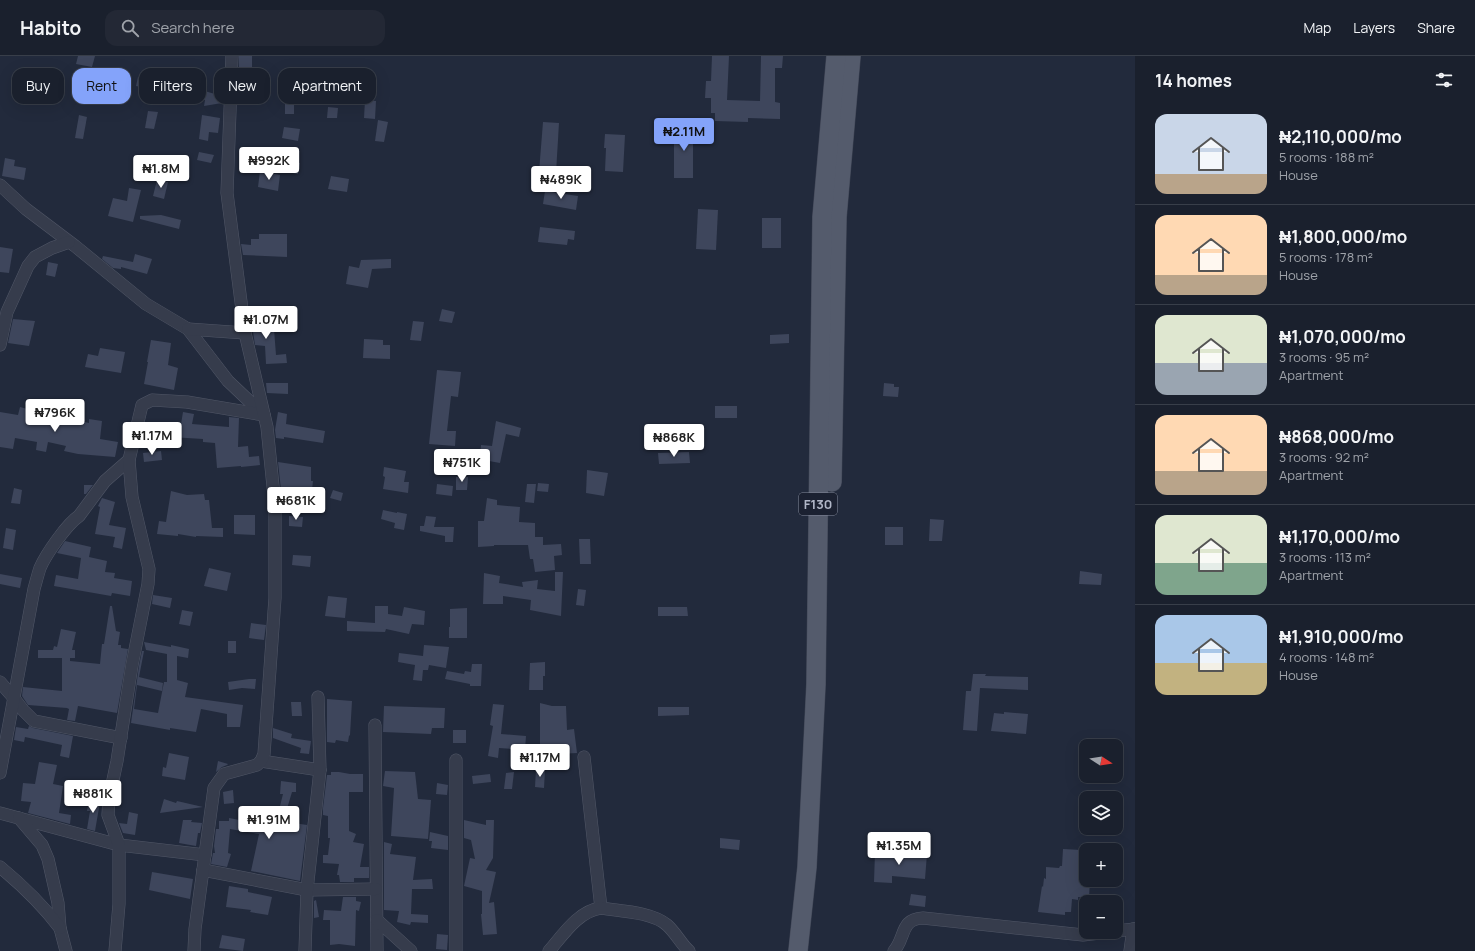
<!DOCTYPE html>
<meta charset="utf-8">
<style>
:root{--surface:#1a202d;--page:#232835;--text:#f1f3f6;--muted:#9fa3aa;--line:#383e49;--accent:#84a3fa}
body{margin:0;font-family:Manrope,sans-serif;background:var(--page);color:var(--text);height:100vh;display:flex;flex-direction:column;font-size:15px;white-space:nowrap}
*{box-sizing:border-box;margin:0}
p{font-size:13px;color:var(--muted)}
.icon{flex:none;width:22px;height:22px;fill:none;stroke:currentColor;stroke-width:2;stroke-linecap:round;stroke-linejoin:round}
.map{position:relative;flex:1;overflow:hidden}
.side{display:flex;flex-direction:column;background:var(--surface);width:340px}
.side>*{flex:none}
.top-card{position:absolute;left:12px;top:12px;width:380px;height:36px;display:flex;gap:8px}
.needle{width:26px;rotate:102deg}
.fabs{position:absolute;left:1079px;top:683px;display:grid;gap:8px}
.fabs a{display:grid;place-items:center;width:44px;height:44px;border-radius:8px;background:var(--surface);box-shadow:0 4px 16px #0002,0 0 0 1px var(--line);font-size:20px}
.price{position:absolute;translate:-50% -34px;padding:0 9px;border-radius:4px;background:#fff;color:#222;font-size:13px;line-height:26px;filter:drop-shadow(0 1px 2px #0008)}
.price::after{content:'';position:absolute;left:50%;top:24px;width:12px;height:9px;margin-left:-6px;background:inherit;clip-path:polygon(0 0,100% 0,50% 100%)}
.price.current{background:var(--accent);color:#111}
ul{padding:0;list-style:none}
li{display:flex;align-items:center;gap:12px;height:100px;padding:0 20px}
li+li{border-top:1px solid var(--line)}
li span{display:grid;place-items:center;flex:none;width:112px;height:80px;border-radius:12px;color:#555}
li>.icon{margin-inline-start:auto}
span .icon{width:48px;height:48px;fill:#fffc;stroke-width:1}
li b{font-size:17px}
h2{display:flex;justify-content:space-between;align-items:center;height:48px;padding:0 20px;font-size:17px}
.chip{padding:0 14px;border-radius:12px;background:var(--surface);box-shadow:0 4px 16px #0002,0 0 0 1px var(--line);font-size:14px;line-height:36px}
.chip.current{background:var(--accent);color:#111}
header{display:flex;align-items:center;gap:24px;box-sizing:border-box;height:56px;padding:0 20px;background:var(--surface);border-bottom:1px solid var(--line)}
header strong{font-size:19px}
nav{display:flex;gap:22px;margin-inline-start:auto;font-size:14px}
.search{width:280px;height:36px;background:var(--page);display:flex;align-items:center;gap:10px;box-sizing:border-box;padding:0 14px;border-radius:12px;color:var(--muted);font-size:15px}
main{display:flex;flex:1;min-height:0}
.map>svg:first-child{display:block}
.building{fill:#3e465c}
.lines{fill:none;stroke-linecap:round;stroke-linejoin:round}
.minor-casing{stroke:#515767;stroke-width:13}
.primary-casing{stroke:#3f4555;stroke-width:20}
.minor{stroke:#363c4c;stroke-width:12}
.primary{stroke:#545b6c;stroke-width:19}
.labels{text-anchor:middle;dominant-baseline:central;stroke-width:3;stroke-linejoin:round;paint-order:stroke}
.shield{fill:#1b2131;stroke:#848a9b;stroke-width:1}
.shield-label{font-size:13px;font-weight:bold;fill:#b1b7c8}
</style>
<header>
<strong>Habito</strong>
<div class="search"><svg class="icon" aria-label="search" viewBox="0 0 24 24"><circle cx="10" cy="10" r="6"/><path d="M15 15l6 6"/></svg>Search here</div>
<nav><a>Map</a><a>Layers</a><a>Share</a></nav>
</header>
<main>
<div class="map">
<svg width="1135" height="895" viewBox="0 0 1135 895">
<rect width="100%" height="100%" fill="#222a3c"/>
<!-- building -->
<g class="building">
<path d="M78,0H95L92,11L76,8Z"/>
<rect x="239" y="0" width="13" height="17"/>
<path d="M712,0H729L727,44L760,45L761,0H783L782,12H775V46L780,47V63L748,62V66L715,65V57H711V42H705L706,25H711Z"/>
<path d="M138,21L173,28L171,37L136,30Z"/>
<path d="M303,21V30L291,31V22Z"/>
<path d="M201,34L215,38L220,37L222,47L204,50L205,44L199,43Z"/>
<path d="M294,44V58H285V45Z"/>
<path d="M365,44L376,45L375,63L364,62Z"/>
<path d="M328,51L338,52L337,62H327Z"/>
<path d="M148,55L158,56L154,73L145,72Z"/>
<path d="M79,59L87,61L83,83L75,82Z"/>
<path d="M202,59L220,62L218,77L209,76L208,85L199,83Z"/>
<path d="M378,64L388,66L384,86L375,85Z"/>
<path d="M543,66L559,67L556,117L539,116Z"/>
<path d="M284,71L300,73L298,85L282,82Z"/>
<rect x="674" y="71" width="19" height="51"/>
<path d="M605,78L625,79L623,116L605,115L606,92H604Z"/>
<path d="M199,96L214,99L211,107L197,104Z"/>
<path d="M5,102L15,104L14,110L26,112L24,124L2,120Z"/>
<path d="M283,104L300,107L298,118L281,115Z"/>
<path d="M260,115L280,119L278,135L258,131Z"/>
<path d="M331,120L349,123L347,136L328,133Z"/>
<path d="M157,124L168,126L164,143L153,140Z"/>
<path d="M129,132L141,134L133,166L108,160L113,142L127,145Z"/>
<path d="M545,135L578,140L576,154L543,148Z"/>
<path d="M698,153L718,154L716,194L696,193Z"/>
<path d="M161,159L181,164L179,173L140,163V160Z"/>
<rect x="762" y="162" width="19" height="30"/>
<path d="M540,171L575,175L574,184L568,183L567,189L538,186Z"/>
<path d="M259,178H287V201L243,199L241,188L251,189V183H259Z"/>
<path d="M0,191L13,193L9,217L0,216Z"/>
<path d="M135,198L152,203L147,218L121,211V213L113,212L102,203L103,200L133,206Z"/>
<path d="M391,203V212L372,213L368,232L346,228L349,210L359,212L361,204Z"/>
<path d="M48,206L58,208L55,221L46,219Z"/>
<path d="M442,253L455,256L452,267L439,265Z"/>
<path d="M260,254V274L274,273L276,299L286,298L287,307L266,308L265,290L255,289L250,255Z"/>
<path d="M13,263L35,265L29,290L8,287Z"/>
<path d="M278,263L292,264L291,275L277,274Z"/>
<path d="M413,265L424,266L421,285L410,284Z"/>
<path d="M789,278V287L770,288V279Z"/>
<path d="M364,283L383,284V289H390V303L363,302Z"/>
<path d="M151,284L171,287L168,309L178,312L174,334L144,328L148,306H147Z"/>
<path d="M100,292L125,296L121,317L85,311L88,298L98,300Z"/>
<path d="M437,314L461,316L458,341L451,340L447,375H456L455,390L429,388Z"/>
<path d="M266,327H288V338L267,337Z"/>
<path d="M884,327L894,328V331H899L898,341L883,340Z"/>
<rect x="715" y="350" width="22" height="12"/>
<path d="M20,351L43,357L42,359L62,358V361L89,367V363L102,365L100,383L118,386L115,401L78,398L64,395L66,390L48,386L46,396L36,394L37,386L15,382L13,393L0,391V356L18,359Z"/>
<path d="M183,356L194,358L192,368L229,371V361L239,362L238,391L248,390L249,401L259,400L260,409L241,411V410L217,412L215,387L203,386V383L154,380V367H164V372L180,374Z"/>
<path d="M278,356L287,358L286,368L325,375L323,387L284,381V383L276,382L275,374Z"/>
<path d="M496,365L521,372L519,381L506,378L500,407L489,405L490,400H480L481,389L492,390Z"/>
<path d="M161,395L162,404L144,406L143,397Z"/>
<path d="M689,396L690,407L659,408L658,397Z"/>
<path d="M278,406L311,411V425H313L311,443H282Z"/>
<path d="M384,411L406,415L404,426H409L408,437L383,433L385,421L383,420Z"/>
<path d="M587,414L608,417L604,440L586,437Z"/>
<path d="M456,421H468L467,434H456Z"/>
<path d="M538,427L549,428L548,436L537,435Z"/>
<path d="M437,428L453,430L452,440L436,438Z"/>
<path d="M527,428H536L534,447L525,446Z"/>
<path d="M84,429H93L86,438H84Z"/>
<path d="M14,432L22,434L20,448L11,447Z"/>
<path d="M333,434L343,437L341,445L330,442Z"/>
<path d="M171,435L187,439L204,438L205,444H209L212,472H223V481L196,480V481L178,478V480L157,478L159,465L166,466Z"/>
<path d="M102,442L115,446L109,469L126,472L122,493L113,491L115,481L95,478L100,451L98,450Z"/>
<path d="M487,442L497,444V449L520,451L519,466L535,467V481H543V489L561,488L562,499L554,500L555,514L535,516L533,503H530L528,489H494V490L478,491V465H484Z"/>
<path d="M383,454L397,457V456L407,458L404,474L394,472L395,467L381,463Z"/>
<path d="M234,459H255V479L234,478Z"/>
<path d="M289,460L303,461L302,471L289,470Z"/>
<path d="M426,460L436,461L434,471H454L453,486H445V480L420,475V470H424Z"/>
<path d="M930,463L944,464L942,485H929Z"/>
<rect x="885" y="471" width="18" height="18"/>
<path d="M6,472L16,474L13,494L3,492Z"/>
<path d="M579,483H590L591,508H580Z"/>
<path d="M65,485L91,491L89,501L107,505L105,516L115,517L114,522L132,525L130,540L112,537L111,540L54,530L56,519L78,523L81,502L57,497Z"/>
<path d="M293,499L311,500L310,511L292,509Z"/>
<path d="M209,512L231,517L227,535L204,530Z"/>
<path d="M1080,515L1102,518L1101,529L1079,528Z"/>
<path d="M555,516H563L561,560L530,554L531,544L503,540V548H483L484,517L500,520L499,527L523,531L522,526L538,524L537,533L555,535Z"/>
<path d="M0,518L22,522L20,532L0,528Z"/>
<path d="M578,533L586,534L584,550L576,549Z"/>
<path d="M153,539L172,542L170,552L152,548Z"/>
<path d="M328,540L347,542L345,562L325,560Z"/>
<path d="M110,550H112L116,575L120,576L118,589H121V592L128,593L117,657L78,650L75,665L67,664L69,653L67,652L28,649L22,640L23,631L62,635V602H38V594H53L54,590L57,591L61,573L76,576L72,594H75V602H70V605L100,608L102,588H104Z"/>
<path d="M375,550H388V558L402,560L404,551L425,555L424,569L412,568L409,578L386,573L385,576L347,575V565L375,567Z"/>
<path d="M658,551H687L688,560H658Z"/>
<path d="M467,552V582H449V571H450V553Z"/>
<path d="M182,554L193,556L190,570L179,568Z"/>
<path d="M251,567L266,569L264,584L249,582Z"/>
<rect x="228" y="585" width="8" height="12"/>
<path d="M144,586L171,591V589L189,593L188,602L177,600V624L188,627L185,641L243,649L240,671H227V658L201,653L196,676L170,672V674L131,667L139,610L142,595H144L139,621L163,627L162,635L137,629L134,653L158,657L164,626H167V598L146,594Z"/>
<path d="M424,589L449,591L446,612L429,609L428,614H423L422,625L413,624L415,609L398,606L399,597L423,600Z"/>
<path d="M545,606V620H543V634H529L530,607Z"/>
<path d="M472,608H482L481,630H470V628L445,623L447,615L464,618L465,615L471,616Z"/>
<path d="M973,618H986L985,620L1028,621V634L980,632L977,675L963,674L966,635H971Z"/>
<path d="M249,623H256L255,633L242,632L229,634L228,626Z"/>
<path d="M327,643L352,645L350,679L349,680L348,686L336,684L335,687L327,686Z"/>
<path d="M291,646H301L302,660H292Z"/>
<path d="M540,647L552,650H566L567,674L574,673L577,697L540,699Z"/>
<path d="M493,648L504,649L501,678L526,680L525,694L499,692L498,702L488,700L493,670L490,669Z"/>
<path d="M384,650L445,652L444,672H432L431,678L383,676Z"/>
<path d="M658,651H689V659L658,660Z"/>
<path d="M1004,656L1028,658L1026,678L991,675L994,657L1004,658Z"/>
<path d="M29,670L33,672L73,680L69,702L60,700L62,689L25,681L24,686L14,684L16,671L28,673Z"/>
<path d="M273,672L292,678L291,682L311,685L309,698L300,697L301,692L273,682Z"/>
<rect x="453" y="674" width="13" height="13"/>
<path d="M169,697L189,701L185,724L162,720L163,711L166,712Z"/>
<path d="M218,705L228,708L227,709L222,711L216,716Z"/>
<path d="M39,706L57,709L53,728L63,730L59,757L71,759L70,768L28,757L31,746L21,745L23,727L35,728Z"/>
<path d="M536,713L545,714L544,732L535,731Z"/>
<path d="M385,715L415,716L418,743L431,744L428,783L391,780L394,732L383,730Z"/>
<path d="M331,716H339L350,718H363V736H349V775L356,778L353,786L364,788L360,811H369V822H354V826H340L339,819H337L339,808L323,807V799H328L330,782H328V760L323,759V752L327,719H331Z"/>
<path d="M514,716L512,733H504L506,717Z"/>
<path d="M490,718L491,726L473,728L472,720Z"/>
<path d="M281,725L296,727V736H292L286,756L295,758L294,767L307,769L300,825L251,815L259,778L230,773L228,797L231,798L227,811L211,808L213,797H215L214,790L216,773H219V765H229V762L250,766L252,755L261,756V753L279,754L283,738H280Z"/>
<path d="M437,727L448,729L447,739L436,738Z"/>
<path d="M79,731L93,735L90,744L77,740Z"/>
<path d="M233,734L234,747L224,748L223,736Z"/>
<path d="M164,743L176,747L177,745L203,751L160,757Z"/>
<path d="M89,744L100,746L95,775L87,773L90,755H87Z"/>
<path d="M129,756L138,758L135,779L123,777L119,767L127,768Z"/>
<path d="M183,764H192L191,766L202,767L200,777H198L196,790L179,787Z"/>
<path d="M464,764L486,769V764H494L493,802L486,814L496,816L489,847L494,846L497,878L483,879L481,858H482V835L464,830L470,802L475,803L471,784L464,782Z"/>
<path d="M430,776L448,780V794L431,792L432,785H429Z"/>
<path d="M720,782L740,784L739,794L720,792Z"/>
<path d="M384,786L392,788L390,798L416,801L413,824L432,823L433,833H412L411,858L428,859V867L411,866L410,869L397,866L399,855L384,854Z"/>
<path d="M1063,793L1081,794V798H1083L1082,810H1086V824H1090L1089,842L1078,841V844L1072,843L1071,856H1065V859L1038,856L1042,830L1043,831L1044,822L1046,823V811L1059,812L1060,810H1062Z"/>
<path d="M875,796L908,798L909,796L927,798L925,823L892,820V827L874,826Z"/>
<path d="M152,816L193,823L190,843L149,834Z"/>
<path d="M229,830L248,833V836L272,841L268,859L250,856L251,854L226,851Z"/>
<path d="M911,838L926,840L925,851L909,849Z"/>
<path d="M343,841H356V845L361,846L359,855L356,854L355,890L339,888L330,889V864H323L324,854L341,855Z"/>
<path d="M316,844L319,861L314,862V845Z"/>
<path d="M437,878L448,879L447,894L436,893Z"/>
<path d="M222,879L245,883L243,895L219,892Z"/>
</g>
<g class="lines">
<!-- minor casing -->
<g class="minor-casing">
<g id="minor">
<path d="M0,129L26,153L75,190L146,248L188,273L228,325L264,359"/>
<path d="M188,273L245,277"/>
<path d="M0,289L7,256L28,210L35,201L52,192L69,186"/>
<path d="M0,626L13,641L23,654L34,665L121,682"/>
<path d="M375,669L377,895"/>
<path d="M584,701L601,852"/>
<path d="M261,705L320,714"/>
<path d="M0,717L34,533C36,526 38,518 40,512C46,498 67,468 79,460L105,425L129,404"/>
<path d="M0,757L119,789L205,799"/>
<path d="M19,762L42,789L48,803L58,847L60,872L66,895"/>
<path d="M0,811C23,830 41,847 60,872"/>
<path d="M203,814L307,834L376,833"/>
<path d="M377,864L411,895"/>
<path d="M1116,875L1135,873"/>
<path d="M115,895L119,848V789L108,759L109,743L117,705L132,609L148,528L149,513L132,441L129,404L142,349L152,344L187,346L264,359"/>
<path d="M194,895L195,873L214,732L224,718L257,709L261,705L264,698L275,542V450L267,371L245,277L227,137L232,0"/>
<path d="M305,895L307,834L320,714L318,641"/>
<path d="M456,895V704"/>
<path d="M549,895C563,879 578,855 601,852C620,855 652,856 667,869C676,877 681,888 689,895"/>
<path d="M894,895C906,881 900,863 923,862L1083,879L1108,876"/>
<path d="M1130,895L1133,873"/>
</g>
</g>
<!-- primary casing -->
<g class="primary-casing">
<g id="primary">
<path d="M832,426L837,161L851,0"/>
<path d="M798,895L807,811L816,628L822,161L836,0"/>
</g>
</g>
<!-- minor -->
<use href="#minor" class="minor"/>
<!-- primary -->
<use href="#primary" class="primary"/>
</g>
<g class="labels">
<!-- shield labels -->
<rect class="shield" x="799" y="437" width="38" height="22" rx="3"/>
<g class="shield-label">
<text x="818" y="448">F130</text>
</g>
</g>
</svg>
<div class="fabs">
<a><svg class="needle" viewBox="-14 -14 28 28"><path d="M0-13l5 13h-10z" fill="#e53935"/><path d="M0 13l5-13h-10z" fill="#9fa3aa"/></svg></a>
<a><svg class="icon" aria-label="layers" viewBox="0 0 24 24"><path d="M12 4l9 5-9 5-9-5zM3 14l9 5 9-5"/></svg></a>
<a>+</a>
<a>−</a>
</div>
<b class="price current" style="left:684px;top:96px">₦2.11M</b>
<b class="price" style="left:269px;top:125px">₦992K</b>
<b class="price" style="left:161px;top:133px">₦1.8M</b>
<b class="price" style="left:561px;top:144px">₦489K</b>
<b class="price" style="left:266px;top:284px">₦1.07M</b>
<b class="price" style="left:55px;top:377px">₦796K</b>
<b class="price" style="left:152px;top:400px">₦1.17M</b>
<b class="price" style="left:674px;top:402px">₦868K</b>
<b class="price" style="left:462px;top:427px">₦751K</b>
<b class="price" style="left:296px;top:465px">₦681K</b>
<b class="price" style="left:540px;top:722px">₦1.17M</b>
<b class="price" style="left:93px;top:758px">₦881K</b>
<b class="price" style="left:269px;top:784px">₦1.91M</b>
<b class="price" style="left:899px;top:810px">₦1.35M</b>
<div class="top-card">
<a class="chip">Buy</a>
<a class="chip current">Rent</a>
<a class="chip">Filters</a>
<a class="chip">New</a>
<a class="chip">Apartment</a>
</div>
</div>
<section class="side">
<h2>14 homes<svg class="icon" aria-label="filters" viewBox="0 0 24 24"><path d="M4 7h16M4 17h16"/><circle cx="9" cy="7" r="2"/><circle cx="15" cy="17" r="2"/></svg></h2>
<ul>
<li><span style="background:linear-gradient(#c9d6e8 75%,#b9a48a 0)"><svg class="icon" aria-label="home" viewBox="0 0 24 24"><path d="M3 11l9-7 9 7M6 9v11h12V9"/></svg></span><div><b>₦2,110,000/mo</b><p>5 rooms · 188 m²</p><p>House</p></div></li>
<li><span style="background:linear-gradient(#ffd9b3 75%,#b9a48a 0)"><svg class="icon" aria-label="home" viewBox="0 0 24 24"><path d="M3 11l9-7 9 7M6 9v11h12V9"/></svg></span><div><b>₦1,800,000/mo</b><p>5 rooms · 178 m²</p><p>House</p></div></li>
<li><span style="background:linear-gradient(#dfe7d0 60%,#9aa5b1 0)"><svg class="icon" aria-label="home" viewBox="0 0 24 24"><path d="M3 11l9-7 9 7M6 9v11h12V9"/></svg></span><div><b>₦1,070,000/mo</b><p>3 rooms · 95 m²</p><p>Apartment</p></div></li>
<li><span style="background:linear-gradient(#ffd9b3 70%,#b9a48a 0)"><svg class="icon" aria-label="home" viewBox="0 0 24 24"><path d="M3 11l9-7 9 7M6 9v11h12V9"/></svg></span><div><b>₦868,000/mo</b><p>3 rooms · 92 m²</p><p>Apartment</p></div></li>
<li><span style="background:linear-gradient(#dfe7d0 60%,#7fa58c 0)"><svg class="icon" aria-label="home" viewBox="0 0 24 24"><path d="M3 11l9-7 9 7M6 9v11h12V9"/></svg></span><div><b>₦1,170,000/mo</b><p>3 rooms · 113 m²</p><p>Apartment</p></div></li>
<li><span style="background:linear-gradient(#a9c7e8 60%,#c2b280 0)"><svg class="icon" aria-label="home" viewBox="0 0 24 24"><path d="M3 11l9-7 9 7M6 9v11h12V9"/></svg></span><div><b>₦1,910,000/mo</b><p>4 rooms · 148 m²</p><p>House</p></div></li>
</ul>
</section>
</main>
